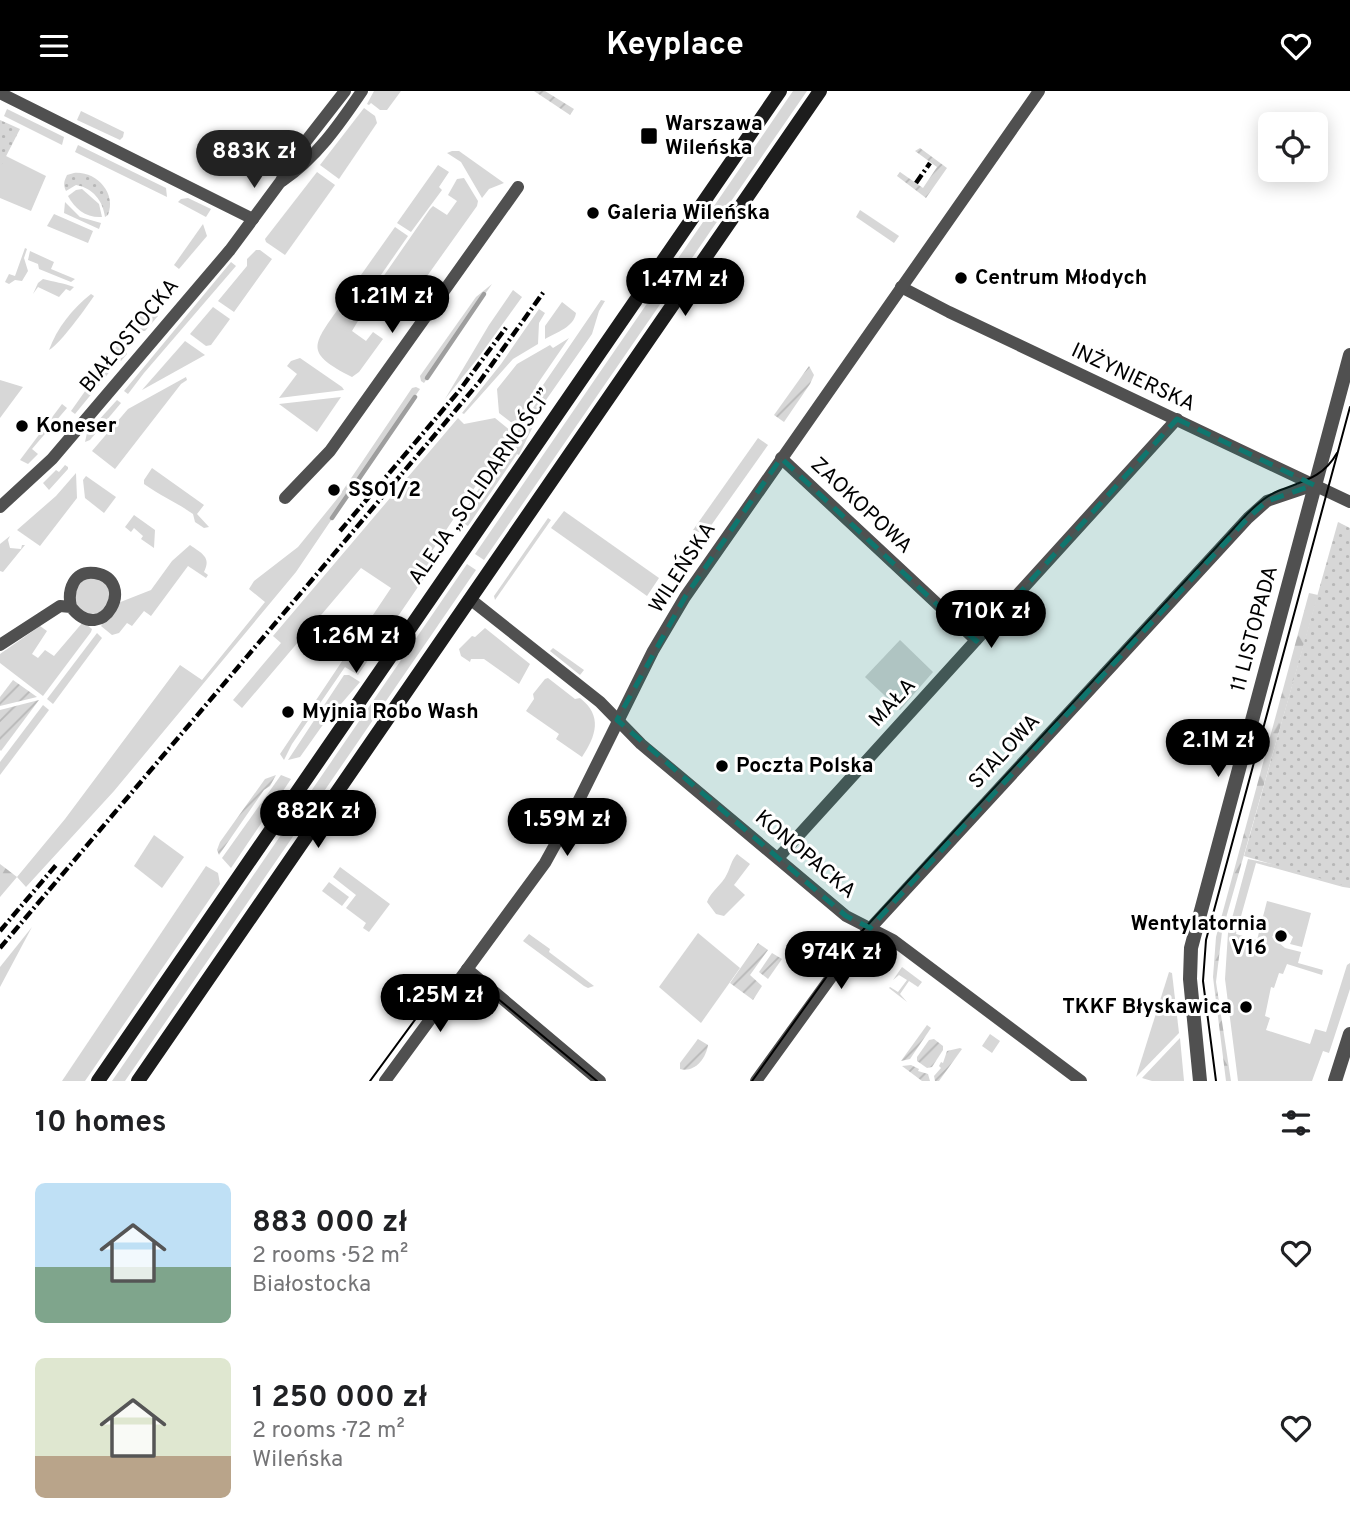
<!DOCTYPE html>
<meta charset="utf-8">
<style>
:root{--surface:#fff;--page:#f6f6f6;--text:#202124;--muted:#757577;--accent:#000}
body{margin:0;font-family:Overpass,sans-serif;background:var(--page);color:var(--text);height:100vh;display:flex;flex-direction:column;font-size:26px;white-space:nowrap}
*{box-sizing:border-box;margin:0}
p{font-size:23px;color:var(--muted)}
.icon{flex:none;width:38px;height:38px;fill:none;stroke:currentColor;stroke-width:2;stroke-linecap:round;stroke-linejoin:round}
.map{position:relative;height:990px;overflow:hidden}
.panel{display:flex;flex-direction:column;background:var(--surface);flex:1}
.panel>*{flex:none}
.fabs{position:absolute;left:1258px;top:21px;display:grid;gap:14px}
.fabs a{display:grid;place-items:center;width:70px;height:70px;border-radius:10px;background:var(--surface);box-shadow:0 4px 18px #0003;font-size:35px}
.price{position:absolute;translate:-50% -60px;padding:0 16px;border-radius:24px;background:var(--accent);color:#fff;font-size:23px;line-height:46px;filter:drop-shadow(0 2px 4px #0008)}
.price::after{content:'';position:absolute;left:50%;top:42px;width:21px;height:16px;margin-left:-10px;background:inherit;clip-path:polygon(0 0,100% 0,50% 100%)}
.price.selected{background:#222;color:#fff}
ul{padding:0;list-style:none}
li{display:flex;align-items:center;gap:21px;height:175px;padding:0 35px}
li span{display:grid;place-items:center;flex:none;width:196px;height:140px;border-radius:10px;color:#555}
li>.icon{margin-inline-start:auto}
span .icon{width:84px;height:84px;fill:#fffc;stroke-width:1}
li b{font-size:30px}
h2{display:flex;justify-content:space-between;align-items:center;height:84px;padding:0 35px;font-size:30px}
header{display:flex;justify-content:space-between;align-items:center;height:91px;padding:0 35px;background:var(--accent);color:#fff;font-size:32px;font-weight:700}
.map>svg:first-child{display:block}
.grass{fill:#d7d7d7}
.forest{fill:url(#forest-firs)}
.park{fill:url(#park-dots)}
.garden{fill:url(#garden-furrows)}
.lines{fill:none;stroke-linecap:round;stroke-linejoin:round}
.stream{stroke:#9e9e9e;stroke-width:4.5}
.minor{stroke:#505050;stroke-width:12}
.tertiary{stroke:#505050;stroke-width:14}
.secondary{stroke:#1d1d1d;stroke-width:14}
.tram{stroke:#000;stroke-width:2}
.rail{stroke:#000;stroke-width:4.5;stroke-dasharray:10 3.5 2 3.5;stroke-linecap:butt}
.marked{fill:#0f766e;fill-opacity:0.2;stroke:#0f766e;stroke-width:5;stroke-dasharray:14 9;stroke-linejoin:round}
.poi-dot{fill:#000;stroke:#fff;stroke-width:2.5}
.labels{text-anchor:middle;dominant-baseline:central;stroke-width:6;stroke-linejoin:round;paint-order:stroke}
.poi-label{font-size:21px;font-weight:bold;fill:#000;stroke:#fff;text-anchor:start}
.street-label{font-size:21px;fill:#000;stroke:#fff}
</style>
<header><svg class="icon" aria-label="menu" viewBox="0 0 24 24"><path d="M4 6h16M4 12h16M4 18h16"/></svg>Keyplace<svg class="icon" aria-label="heart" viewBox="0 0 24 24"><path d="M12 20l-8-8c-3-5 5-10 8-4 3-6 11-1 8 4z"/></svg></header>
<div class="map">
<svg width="1350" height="990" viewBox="0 0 1350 990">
<defs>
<pattern id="forest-firs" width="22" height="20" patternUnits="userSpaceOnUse" patternTransform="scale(1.75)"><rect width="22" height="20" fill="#d7d7d7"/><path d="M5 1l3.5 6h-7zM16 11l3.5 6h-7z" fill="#b7b7b7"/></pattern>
<pattern id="park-dots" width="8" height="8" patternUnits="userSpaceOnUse" patternTransform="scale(1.75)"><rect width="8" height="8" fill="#d7d7d7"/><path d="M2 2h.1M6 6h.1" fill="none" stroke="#b7b7b7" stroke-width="1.8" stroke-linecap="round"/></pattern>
<pattern id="garden-furrows" width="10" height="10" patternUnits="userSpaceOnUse" patternTransform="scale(1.75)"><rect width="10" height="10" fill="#d7d7d7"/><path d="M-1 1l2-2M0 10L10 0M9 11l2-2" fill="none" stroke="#b7b7b7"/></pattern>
</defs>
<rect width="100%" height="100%" fill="#fff"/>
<!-- grass -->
<g class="grass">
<path d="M374,0H401L387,19H380L371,12L369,14L367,13Z"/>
<path d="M793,0H807L484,469L475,463Z"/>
<path d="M364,17L375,25L377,32L339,88L320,74Z"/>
<path d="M7,18L64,46L62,54L4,25Z"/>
<path d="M81,20L124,41L123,46L120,49L77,29Z"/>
<path d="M78,54L166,97L167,106L75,61Z"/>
<path d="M0,57L6,65L46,85L31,120L0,107Z"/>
<path d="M452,60H459L504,92L489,98L482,107L461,71L447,62Z"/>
<path d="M438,74L449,81L439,96L442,99L411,141L397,132Z"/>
<path d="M317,81L335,94L285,164L266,151L265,148Z"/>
<path d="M464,87L478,110L477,115L405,216L376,196L430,118L433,115L447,124L457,110L448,104L457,88Z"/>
<path d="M82,98L99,113L102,126C86,127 75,118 68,105L76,99Z"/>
<path d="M188,107L211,118L206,126L178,111L181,108Z"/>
<path d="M65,111L80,126L101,132L99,138L64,122Z"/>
<path d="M860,119L899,145L894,152L856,126Z"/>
<path d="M54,123L93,140L88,152L47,135Z"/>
<path d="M203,133L207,145L179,178L174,174Z"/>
<path d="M395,136L408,145L374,194L361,184Z"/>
<path d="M25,157L27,158L24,167L28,180L22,190L15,189L9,193L5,191L9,183L15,185Z"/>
<path d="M256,159H260L272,168L234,221L218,210L247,175V168Z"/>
<path d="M30,160L54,171L51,178L75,188L71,191L39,178L38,173L28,169Z"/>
<path d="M231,171L236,175L144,282L128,303L124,300Z"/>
<path d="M43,188C54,191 64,192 74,196L70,200L66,198L59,206L38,196L33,203L38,192Z"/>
<path d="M358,188L376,201L365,217L368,219L363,226L342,211Z"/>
<path d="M492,193L424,292L421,290L420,285L476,206Z"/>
<path d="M513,199L522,206L478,267L445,308L489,234Z"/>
<path d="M91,203L94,205C85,218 61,252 49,259C57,237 72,218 91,203Z"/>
<path d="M601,209L605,210L599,220L592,243L546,309L519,364L517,363L468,435L458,429L539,308L541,297Z"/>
<path d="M562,211L576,222C574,236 557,241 545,248V235Z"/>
<path d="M146,214L158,225L145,240H136L130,236Z"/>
<path d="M213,216L230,228L211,254L206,255L190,243Z"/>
<path d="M338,218L358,230L352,240L366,250L373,241L383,248L359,281L352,286C305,262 312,255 338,218Z"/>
<path d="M539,218L545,222L539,232L538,253L513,268L464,323L462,322L501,273Z"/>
<path d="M569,247L536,295L535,307L516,335L499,322L497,298L517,273L550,254L553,257Z"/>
<path d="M121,249L127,257V263L121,270L112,262Z"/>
<path d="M185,250L205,264L142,299Z"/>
<path d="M300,267L342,296L344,299L279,307L297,283L287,275L291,270Z"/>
<path d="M105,272L112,278L75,323L71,320Z"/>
<path d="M186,286L187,289L181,293L115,378L92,360L128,318Z"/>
<path d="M0,289L23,296L0,327Z"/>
<path d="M416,296L420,298L296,481L114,700L26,796L17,786L65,728L180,574L202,589L265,511L249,498L254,490L298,456L337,408L412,297Z"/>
<path d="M341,306L317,341L279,313Z"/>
<path d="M117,309L121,312L90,349L85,351L87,342Z"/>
<path d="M62,313L67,317L32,358L38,363L28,373L20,369Z"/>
<path d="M458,327L464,333L495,327L512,341L430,463L437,468L358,584L345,576L292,653L284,669L280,663L391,497L361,477L242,617L233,609L281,552L273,545Z"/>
<path d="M758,347L768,354L705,443L693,439Z"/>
<path d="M65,374L68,376V378L49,399L43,392L56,379L59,381Z"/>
<path d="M152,377L204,414L197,423L209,436L204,437L195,431L193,423C176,411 161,405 144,393V389Z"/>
<path d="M76,382L77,407L40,455L17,439L56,405Z"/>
<path d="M86,385L116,406L104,422L85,407L83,389Z"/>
<path d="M564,420L659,487L647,505L551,437Z"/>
<path d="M134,424L155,439L154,457L141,448L143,445L134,437L131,441L125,436Z"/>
<path d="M548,427L551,429L495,509L494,505Z"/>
<path d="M10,445L8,449L10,457L21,458L22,454H25L3,481L0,480V453Z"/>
<path d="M190,454C201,462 212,466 204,481L208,484L206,487L188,475L151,525L144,520L132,535L127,532L119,542L112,544L101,535L118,512L151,499L172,470Z"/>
<path d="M467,473L476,479L125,990H112Z"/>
<circle cx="92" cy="505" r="18"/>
<path d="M83,531L92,538L91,541L43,605L0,572V563L40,535L47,540L32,563L38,567L45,559L54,565Z"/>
<path d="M485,537L530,573L519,593L484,568H471L470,571L461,565L459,558L472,545L475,546Z"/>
<path d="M97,542L102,547L53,613L47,608Z"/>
<path d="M900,549L933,581L900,619L865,586Z"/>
<path d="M553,557L584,579L580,584L550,560Z"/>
<path d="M344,584H349L360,591L322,635L300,666L288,669Z"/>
<path d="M548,587L575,608L580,607C603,625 596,645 582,666L556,648L559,643L526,620L534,608L533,603L545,588Z"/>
<path d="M43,614L49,619L0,684V671Z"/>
<path d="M281,684L291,688L231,777L222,767Z"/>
<path d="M154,744L184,766L162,797L134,775Z"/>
<path d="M737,763L750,773L734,794L745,804L724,825L716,823L707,811C711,800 722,794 727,783C731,775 731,770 737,763Z"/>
<path d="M1248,768L1350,789V797L1343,796L1256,772L1236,843L1257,849L1267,810L1311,822L1302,856L1290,853L1293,846L1280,836L1272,846L1285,857L1301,861L1298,872L1323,879L1322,884L1287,873L1283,883L1279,882L1274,897L1271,896L1265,925L1270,927L1266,939L1310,953L1315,938L1326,941L1347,874L1350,872V898L1329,962L1323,960L1312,990H1238L1225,888L1228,842Z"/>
<path d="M206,775L218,782L220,793L85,990H62Z"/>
<path d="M340,776L390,813L369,841L363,837L366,832L346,817L356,804L333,786Z"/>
<path d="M329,791L349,806L342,815L322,800Z"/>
<path d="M32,836L0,896V876Z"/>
<path d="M698,842L740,877L701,932L659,896Z"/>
<path d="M529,843L550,858L549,861L594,895L588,897L584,895L523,850Z"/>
<path d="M902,876L922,891L918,896L909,890L900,903L907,911L889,897L890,896L898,901L907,889L899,884L893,889Z"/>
<path d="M1169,881L1172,882L1179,942L1136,986Z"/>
<path d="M990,943L1000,950L992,962L982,955Z"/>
<path d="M1180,947L1184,990H1152L1142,987Z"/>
</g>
<!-- forest -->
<g class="forest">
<path d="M1309,502L1318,504L1222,841L1216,891L1231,990H1226L1213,886L1216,846Z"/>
<path d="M0,773L17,786L0,806Z"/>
</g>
<!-- park -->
<g class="park">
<path d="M0,29L20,38L0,77Z"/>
<path d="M74,82C96,80 117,102 108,124L105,126C103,110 93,97 76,94L66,100C63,94 64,90 67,84Z"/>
<path d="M1338,431L1350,437V796L1244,765Z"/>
</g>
<!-- garden -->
<g class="garden">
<path d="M534,0H545L574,18L570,24Z"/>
<path d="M920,57L947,77L926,107L897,85L900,81L923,97L937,76L915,60Z"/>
<path d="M809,275L814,284L810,293L784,331L774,324Z"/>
<path d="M13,589L37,606L0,615V606Z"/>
<path d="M39,609L1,660L0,659V619Z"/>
<path d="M276,684L270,695L264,699L219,764L217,759L220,751L265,688Z"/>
<path d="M758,852L768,859L750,884L762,895L753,909L730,892Z"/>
<path d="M772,862L782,868L768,888L759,881Z"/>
<path d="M927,934L931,937L910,968L901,970Z"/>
<path d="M698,948L708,954C706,968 694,982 680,978V972Z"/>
<path d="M934,948L943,955V959L932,976L927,977L917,970V966L929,949Z"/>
<path d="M960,957L962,958L939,990H935L934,985L941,977L939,975L941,971L943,972L947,960Z"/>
<path d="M911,974L919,978L918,980L928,983L930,990H922L902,975Z"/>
</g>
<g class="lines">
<!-- stream -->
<g class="stream">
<path d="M427,287L484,203"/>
<path d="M332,427L415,306"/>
</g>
<!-- minor -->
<g class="minor">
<path d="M0,2L253,128"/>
<path d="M282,90C316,67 339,34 362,0"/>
<path d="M901,196L949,221L1350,411"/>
<path d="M781,367L976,549"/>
<path d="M285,407L330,360L518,96"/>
<path d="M0,416L52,368L230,159L281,90L292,68L345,0"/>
<path d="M470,508L600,611L641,653L846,825L893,849L1081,990"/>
<path d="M0,554L60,515L71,516C103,557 138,489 95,482C74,479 67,499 71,516"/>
<path d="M779,766L1177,328"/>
<path d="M467,878L600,990"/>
<path d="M385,990L545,772L572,723L653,560L685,506L1039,0"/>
<path d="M756,990L853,856L1248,427L1267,410L1314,394"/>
</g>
<!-- tertiary -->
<g class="tertiary">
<path d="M1200,990L1190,888L1191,857L1350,264"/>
<path d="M1335,990L1350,943"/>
</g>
<!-- secondary -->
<g class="secondary">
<path d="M98,990L780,0"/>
<path d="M138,990L820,0"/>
</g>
<!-- tram -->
<g class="tram">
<path d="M370,990L431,907C450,890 470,889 491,902L597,990"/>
<path d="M752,990L850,853L1247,423C1256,414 1266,405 1278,400C1303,390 1323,387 1337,362"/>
<path d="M1216,990L1203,890L1206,849L1350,316"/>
</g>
<!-- rail -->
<g class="rail">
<path d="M916,92L930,72"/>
<path d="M340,440L459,300L508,234"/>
<path d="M0,840L57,773"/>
<path d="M0,857L450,326L480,290L545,199"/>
</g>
</g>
<!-- marked area -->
<path class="marked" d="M1177,328L1314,394L1267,410L1248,427L870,837L846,825L617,629L685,506L781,367L976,550Z"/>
<!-- markers -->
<g class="poi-dot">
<rect x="640" y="36" width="18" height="18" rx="3.5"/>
<circle cx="593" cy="122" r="7"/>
<circle cx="961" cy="187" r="7"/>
<circle cx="22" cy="335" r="7"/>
<circle cx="334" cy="399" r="7"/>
<circle cx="288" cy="621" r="7"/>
<circle cx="722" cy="675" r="7"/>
<circle cx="1281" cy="845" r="7"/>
<circle cx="1246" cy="916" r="7"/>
</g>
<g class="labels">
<!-- poi labels -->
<g class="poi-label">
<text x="665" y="33">Warszawa<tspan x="665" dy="24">Wileńska</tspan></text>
<text x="607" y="122">Galeria Wileńska</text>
<text x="975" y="187">Centrum Młodych</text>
<text x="36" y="335">Koneser</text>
<text x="348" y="399">SSO1/2</text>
<text x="302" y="621">Myjnia Robo Wash</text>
<text x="736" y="675">Poczta Polska</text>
<text x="1267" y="833" text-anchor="end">Wentylatornia<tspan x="1267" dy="24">V16</tspan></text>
<text x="1232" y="916" text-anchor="end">TKKF Błyskawica</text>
</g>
<!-- street labels -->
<g class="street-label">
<text transform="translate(130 245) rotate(-50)">BIAŁOSTOCKA</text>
<text transform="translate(1133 287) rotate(25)">INŻYNIERSKA</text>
<text transform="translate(481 396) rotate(-55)">ALEJA „SOLIDARNOŚCI”</text>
<text transform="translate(861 415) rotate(43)">ZAOKOPOWA</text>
<text transform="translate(683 477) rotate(-57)">WILEŃSKA</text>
<text transform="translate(1255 538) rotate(-75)">11 LISTOPADA</text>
<text transform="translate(893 612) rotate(-47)">MAŁA</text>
<text transform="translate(1005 661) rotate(-47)">STALOWA</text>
<text transform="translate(805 764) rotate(40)">KONOPACKA</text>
</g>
</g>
</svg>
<div class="fabs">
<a><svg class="icon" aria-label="locate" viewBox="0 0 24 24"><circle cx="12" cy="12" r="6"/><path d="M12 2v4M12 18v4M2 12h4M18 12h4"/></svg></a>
</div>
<b class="price selected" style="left:254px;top:99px">883K zł</b>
<b class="price" style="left:685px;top:227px">1.47M zł</b>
<b class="price" style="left:392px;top:244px">1.21M zł</b>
<b class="price" style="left:991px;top:559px">710K zł</b>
<b class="price" style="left:356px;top:584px">1.26M zł</b>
<b class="price" style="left:1218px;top:688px">2.1M zł</b>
<b class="price" style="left:318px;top:759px">882K zł</b>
<b class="price" style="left:567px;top:767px">1.59M zł</b>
<b class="price" style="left:841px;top:900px">974K zł</b>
<b class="price" style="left:440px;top:943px">1.25M zł</b>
</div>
<section class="panel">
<h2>10 homes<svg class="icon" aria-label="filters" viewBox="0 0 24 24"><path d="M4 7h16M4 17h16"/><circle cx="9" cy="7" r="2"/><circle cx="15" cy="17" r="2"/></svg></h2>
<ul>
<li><span style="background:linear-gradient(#bfe0f5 60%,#7fa58c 0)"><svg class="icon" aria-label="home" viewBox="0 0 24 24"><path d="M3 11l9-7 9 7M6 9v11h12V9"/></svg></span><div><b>883 000 zł</b><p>2 rooms · 52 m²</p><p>Białostocka</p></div><svg class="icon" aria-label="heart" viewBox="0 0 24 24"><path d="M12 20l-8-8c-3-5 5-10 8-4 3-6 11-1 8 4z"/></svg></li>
<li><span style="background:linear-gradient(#dfe7d0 70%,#b9a48a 0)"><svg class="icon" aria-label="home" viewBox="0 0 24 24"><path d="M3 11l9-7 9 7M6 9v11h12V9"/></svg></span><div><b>1 250 000 zł</b><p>2 rooms · 72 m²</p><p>Wileńska</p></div><svg class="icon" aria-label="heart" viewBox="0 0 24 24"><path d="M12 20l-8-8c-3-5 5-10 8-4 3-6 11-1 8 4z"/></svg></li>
</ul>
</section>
